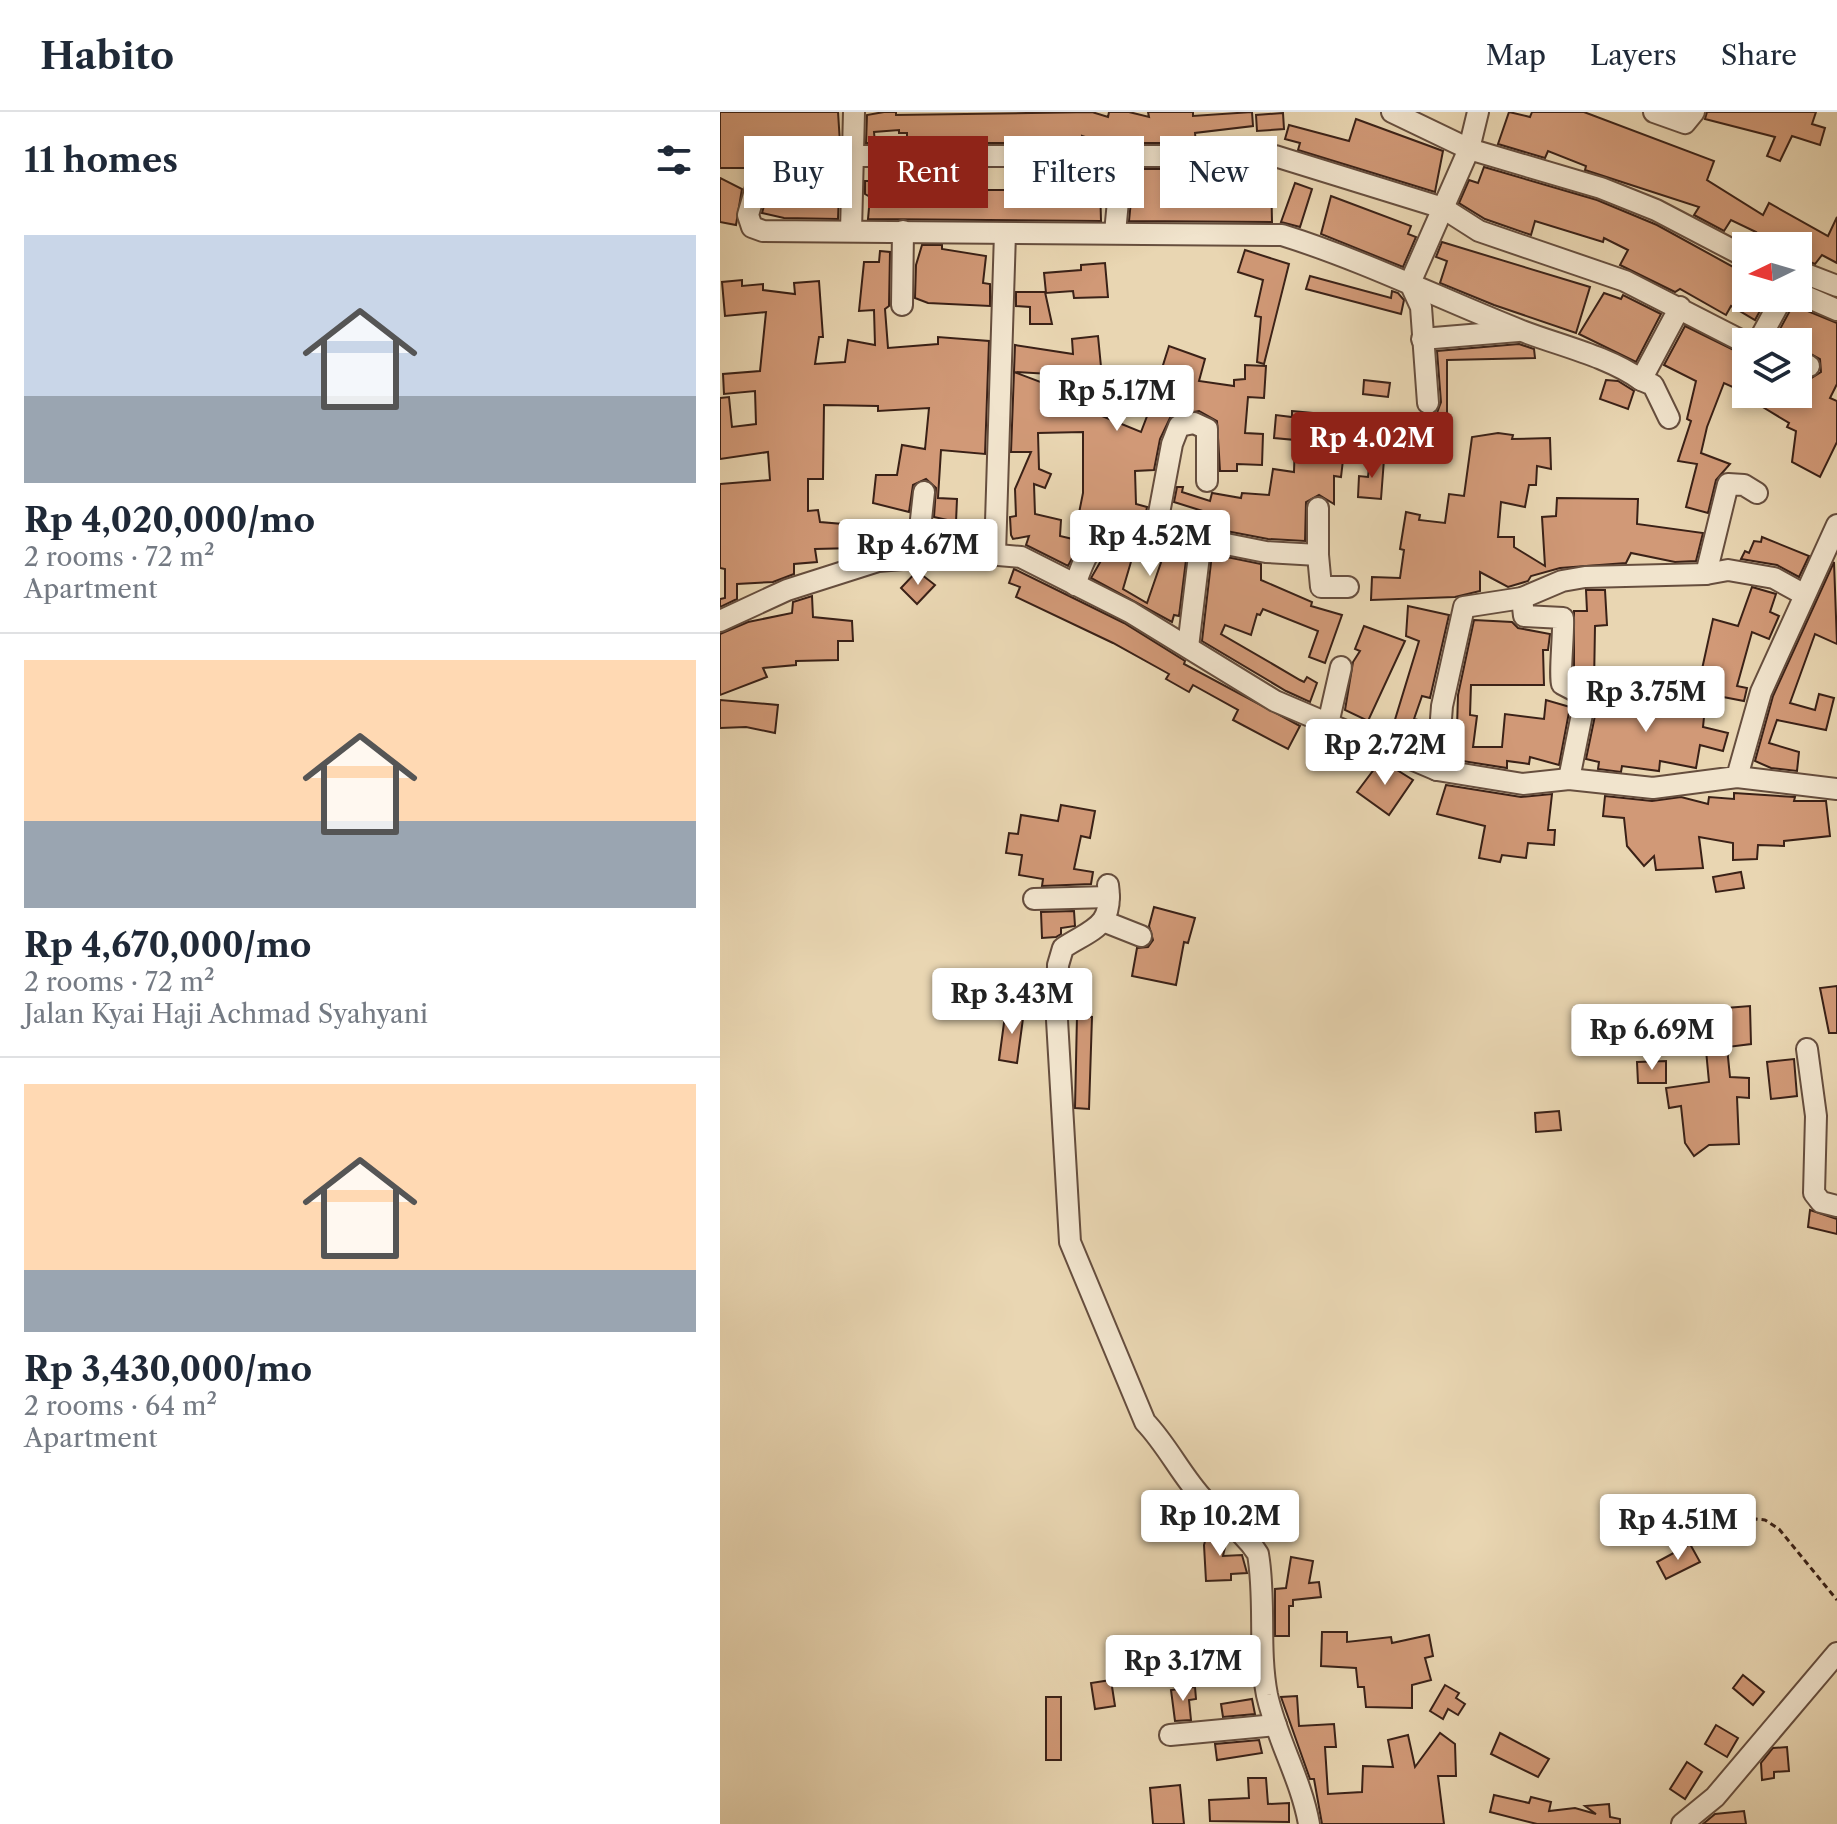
<!DOCTYPE html>
<meta charset="utf-8">
<style>
:root{--surface:#fff;--page:#f6f6f7;--text:#1f2937;--muted:#747a83;--line:#e0e1e3;--accent:#8f2418}
body{margin:0;font-family:"Libre Caslon Text",serif;background:var(--page);color:var(--text);height:100vh;display:flex;flex-direction:column;font-size:30px;white-space:nowrap}
*{box-sizing:border-box;margin:0}
p{font-size:26px;color:var(--muted)}
.icon{flex:none;width:44px;height:44px;fill:none;stroke:currentColor;stroke-width:2;stroke-linecap:round;stroke-linejoin:round}
.map{position:relative;flex:1;overflow:hidden}
.details{display:flex;flex-direction:column;background:var(--surface);width:720px}
.details>*{flex:none}
.top-card{position:absolute;left:24px;top:24px;width:760px;height:72px;display:flex;gap:16px}
.needle{width:52px;rotate:265deg}
.tools{position:absolute;left:1012px;top:120px;display:grid;gap:16px}
.tools a{display:grid;place-items:center;width:80px;height:80px;border-radius:0px;background:var(--surface);box-shadow:0 4px 12px #0003;font-size:40px}
.price{position:absolute;translate:-50% -68px;padding:0 18px;border-radius:8px;background:#fff;color:#222;font-size:26px;line-height:52px;filter:drop-shadow(0 2px 4px #0008)}
.price::after{content:'';position:absolute;left:50%;top:48px;width:24px;height:18px;margin-left:-12px;background:inherit;clip-path:polygon(0 0,100% 0,50% 100%)}
.price.active{background:var(--accent);color:#fff}
ul{padding:0;list-style:none}
li{display:grid;align-content:center;gap:16px;height:424px;padding:0 24px}
li+li{border-top:2px solid var(--line)}
li span{display:grid;place-items:center;height:248px;border-radius:0px;color:#555}
li>.icon{margin-inline-start:auto}
span .icon{width:144px;height:144px;fill:#fffc;stroke-width:1}
li b{font-size:34px}
h2{display:flex;justify-content:space-between;align-items:center;height:96px;padding:0 24px;font-size:34px}
.pill{padding:0 28px;border-radius:0px;background:var(--surface);box-shadow:0 4px 12px #0003;font-size:28px;line-height:72px}
.pill.active{background:var(--accent);color:#fff}
header{display:flex;align-items:center;gap:48px;box-sizing:border-box;height:112px;padding:0 40px;background:var(--surface);border-bottom:2px solid var(--line)}
header strong{font-size:38px}
nav{display:flex;gap:44px;margin-inline-start:auto;font-size:28px}
main{display:flex;flex:1;min-height:0}
.map>svg:first-child{display:block}
.building{fill:#d19977;stroke:#3a2117;stroke-width:2}
.lines{fill:none;stroke-linecap:round;stroke-linejoin:round}
.minor-casing{stroke:#664e3e;stroke-width:24}
.path{stroke:#3a2117;stroke-width:3;stroke-dasharray:6 4;stroke-linecap:butt}
.minor{stroke:#f1e4cd;stroke-width:20}
</style>
<header>
<strong>Habito</strong>
<nav><a>Map</a><a>Layers</a><a>Share</a></nav>
</header>
<main>
<section class="details">
<h2>11 homes<svg class="icon" aria-label="filters" viewBox="0 0 24 24"><path d="M4 7h16M4 17h16"/><circle cx="9" cy="7" r="2"/><circle cx="15" cy="17" r="2"/></svg></h2>
<ul>
<li><span style="background:linear-gradient(#c9d6e8 65%,#9aa5b1 0)"><svg class="icon" aria-label="home" viewBox="0 0 24 24"><path d="M3 11l9-7 9 7M6 9v11h12V9"/></svg></span><div><b>Rp 4,020,000/mo</b><p>2 rooms · 72 m²</p><p>Apartment</p></div></li>
<li><span style="background:linear-gradient(#ffd9b3 65%,#9aa5b1 0)"><svg class="icon" aria-label="home" viewBox="0 0 24 24"><path d="M3 11l9-7 9 7M6 9v11h12V9"/></svg></span><div><b>Rp 4,670,000/mo</b><p>2 rooms · 72 m²</p><p>Jalan Kyai Haji Achmad Syahyani</p></div></li>
<li><span style="background:linear-gradient(#ffd9b3 75%,#9aa5b1 0)"><svg class="icon" aria-label="home" viewBox="0 0 24 24"><path d="M3 11l9-7 9 7M6 9v11h12V9"/></svg></span><div><b>Rp 3,430,000/mo</b><p>2 rooms · 64 m²</p><p>Apartment</p></div></li>
</ul>
</section>
<div class="map">
<svg width="1117" height="1712" viewBox="0 0 1117 1712">
<rect width="100%" height="100%" fill="#e9d6b2"/>
<filter id="stains"><feTurbulence type="fractalNoise" baseFrequency=".0025" numOctaves="4"/><feColorMatrix values="0 0 0 0 .2 0 0 0 0 .09 0 0 0 0 .02 0 0 0 .5 -.17"/></filter>
<radialGradient id="worn" r=".72"><stop offset=".6" stop-color="#630" stop-opacity="0"/><stop offset="1" stop-color="#630" stop-opacity=".3"/></radialGradient>
<!-- building -->
<g class="building">
<path d="M0,0H118L120,31H57L36,38L28,56H0Z"/>
<path d="M164,0H176V3L372,0L388,5L389,0H409L429,5L428,0H473V4L532,0L533,14L475,21L476,31H399L381,26L380,30L362,24V31H187V21H179V18L154,20L155,31H146L147,3Z"/>
<path d="M789,0L810,5L812,0H864L994,49L987,68L1043,103L1049,91L1108,124L1117,105V151L1102,143L1095,152L1080,146L1078,134L1058,125L1053,134H1039L1031,129L1036,120L1011,108L1004,119L974,103L979,95L865,58L866,54L828,39L825,46L778,32Z"/>
<path d="M987,0H1096L1092,12L1105,16L1100,33L1072,24L1060,49L1047,44L1055,25L985,7Z"/>
<path d="M563,1L564,17L537,19L536,3Z"/>
<path d="M636,7L723,39L715,80L578,38L580,31L565,27L569,13L629,29Z"/>
<path d="M764,55L877,88L937,113L1026,162V186H1047L1035,208L1011,194L1006,203L960,177L955,180L900,153L908,138L884,126L883,130L815,109L811,123L765,107L739,91L749,68L758,71Z"/>
<path d="M62,57H120L118,107L64,106L42,101L54,59Z"/>
<path d="M158,57H179V68H245V78H335V57H363L364,73L380,72L381,109L148,107L150,85L145,82V69H157Z"/>
<path d="M421,57H541L551,62L552,110L409,109L413,69L421,68Z"/>
<path d="M0,66L22,77L16,113L0,110Z"/>
<path d="M575,71L592,77L580,115L561,110Z"/>
<path d="M611,84L691,114L688,122L696,125L683,155L601,122Z"/>
<path d="M722,130L870,175L856,221L774,193L720,171L727,149L716,145Z"/>
<path d="M202,133H222V137L266,144L263,171L270,172V194L208,191L195,186L196,153Z"/>
<path d="M525,138L569,152L544,252L537,250L541,205L535,204L543,168L518,160Z"/>
<path d="M160,139L170,140L169,194L165,197L168,236L218,232V225L269,229L265,342L221,338L218,386L237,387L236,410L214,405L216,376L206,367L193,373L189,400L153,391L156,363H177L182,333L205,337L209,296L158,299V294L104,293L103,367H88V399L98,398L100,410L182,417L181,430L135,428V436L95,437L97,450L74,452V462L53,470L17,472V487L0,495V487L5,486V457L0,456V372L50,368L48,340L0,347V286L9,285L12,315L36,312L35,279L4,282L3,262L40,259L46,200L5,204L2,170L22,168V174L43,172V178L75,182L74,171L99,169L103,225H99L95,252L125,250L128,228L155,233L154,198L139,199L144,150H159Z"/>
<path d="M385,151L388,185L354,186L353,179L326,181L324,161L361,158V153Z"/>
<path d="M590,164L671,186L672,179L678,181L684,188L681,202L586,177Z"/>
<path d="M296,180H325L332,212H310V195L296,194Z"/>
<path d="M884,181L901,187L903,183L941,202L916,250L859,222Z"/>
<path d="M1073,193L1117,211V272L1110,286L1117,289V330L1100,365L1072,350L1076,319L1067,315L1069,311L1041,294L1048,282H1078V263L1090,267L1101,260L1100,247L1078,235V230H1053Z"/>
<path d="M965,214L1026,244V281L1004,271L987,315L981,341L1010,352L996,368L988,401L966,395L977,352L958,349L971,309L967,307L976,269L944,253Z"/>
<path d="M378,224L382,265L294,260L384,294L360,295L421,320L432,291L402,293L400,271L438,269L449,234L485,247L479,269L514,274V268L525,267V253L546,254L544,286L528,285L525,321L543,322L542,353L517,352V359H500L497,309L479,299L451,304L440,327L434,358L415,359L416,392L427,395L424,412L396,404L359,401L363,381V320L318,321L319,357L331,362L325,376L314,372L315,402L341,408L340,424L361,429L348,454L306,433L309,424L293,427L291,423L290,405L296,404L295,377L311,340H291L295,233L353,242L352,227Z"/>
<path d="M799,232L814,237L815,246L727,248V308L714,309L721,290L717,239Z"/>
<path d="M644,268L670,271L668,285L643,282Z"/>
<path d="M886,268L898,269L914,279L908,297L880,287Z"/>
<path d="M572,299L592,301L589,344L623,348L621,365L614,364V392L599,383L586,390L585,429L548,427L485,415L489,401L454,390L457,375H463L462,380L490,389L492,381L521,386L522,381L549,383L553,357L574,360L575,328L554,326L556,303L572,305Z"/>
<path d="M778,321L793,323L792,327L830,326L831,357L817,354L816,373H809L805,395L781,390L778,425H794V435L825,454L822,405L836,404L837,386L918,387L917,412L983,421L976,449L955,450L911,441L906,451L840,456L811,464L808,469L788,475L760,460V479L735,485L651,488L652,465L680,466L684,438L680,437L686,400L700,403L699,408L725,411L729,382L744,384L752,325Z"/>
<path d="M650,345L664,347L661,387L638,385L639,364L648,365Z"/>
<path d="M457,420L469,424L459,504L454,503L452,510L371,466L386,440L392,441L396,437L413,443L403,477L427,491L446,436L451,438Z"/>
<path d="M1042,425L1089,444L1079,465L1057,453L1021,447L1025,439L1029,441L1034,429L1041,430Z"/>
<path d="M492,442L541,452V468L592,490L591,494L622,503L605,551L589,545L598,519L543,497L540,503L537,502L531,523L505,513L501,522L580,568L584,570L587,565L597,571L590,590L566,579L482,529Z"/>
<path d="M1114,450L1117,532L1095,522L1070,591L1095,598L1099,582L1114,586L1106,618L1057,608L1049,631L1079,640L1077,659L1051,656L1035,649L1053,584Z"/>
<path d="M294,457L404,511L465,549L464,552L580,614L568,637L513,608L518,598L473,573L469,580L446,567L449,562L393,531L296,485L300,475L289,471Z"/>
<path d="M197,459L215,473L197,492L181,476Z"/>
<path d="M1032,475L1056,482L1050,500L1059,504L1049,527L1032,520L1017,574L1027,576L1024,589L977,580L993,507L1018,514Z"/>
<path d="M866,478H885L887,513L875,514L874,573L854,564V499H867Z"/>
<path d="M92,484L93,505L132,509L133,529H118V548L76,549V553L43,556L47,565L0,583V522L28,510L72,501L73,490Z"/>
<path d="M688,494L729,503L710,586L702,584L694,607L698,608L694,623L706,628L705,639L670,624L699,529L686,524Z"/>
<path d="M754,508L792,510L798,516L830,522L828,538H823L824,573H751L750,603L757,604L753,635H782L785,602L824,607L826,588L850,595L839,653L810,645L809,652L787,649V656L736,648L738,583Z"/>
<path d="M644,514L685,529L648,609L625,598L633,550L640,539L635,537Z"/>
<path d="M874,577L945,590L944,599L984,605L983,615L1008,621L1003,639L980,633L976,656L940,649L939,659L902,654L901,660L878,657L879,650L866,647L877,594Z"/>
<path d="M0,588L58,593L55,621L26,615L0,616Z"/>
<path d="M661,648L693,668L669,703L637,680Z"/>
<path d="M726,673L801,685L832,682L828,718H835L834,733L808,731L806,746L782,743L780,750L759,746L765,714L717,702Z"/>
<path d="M1014,681L1075,685L1074,689H1106L1110,724L1064,729V734L1038,733L1037,747L1013,748V731L979,725L983,756L936,758L934,744L924,754L907,734L904,706L883,704L885,684L932,689L961,685L988,692L989,685L1014,687Z"/>
<path d="M341,693L375,699L370,726L361,724L354,757L373,760L371,772L322,774L323,767L299,763L302,743L286,741L289,721L298,722L301,703L338,709Z"/>
<path d="M1021,760L1024,776L996,780L993,765Z"/>
<path d="M434,795L475,806L468,831L464,830L456,873L412,864L417,836L428,835L433,828L429,814Z"/>
<path d="M354,799L355,814L341,816V822L336,825L322,826L321,800Z"/>
<path d="M1117,874V921H1109L1100,876Z"/>
<path d="M1030,894L1031,932L1007,935L1010,965L1029,966V986L1017,985L1019,1032L989,1033L974,1044L965,1031L961,994L949,996L946,976L989,970L984,917L1008,915L1006,896Z"/>
<path d="M286,896L304,899L297,951L279,948Z"/>
<path d="M357,904L372,905L369,997L355,996Z"/>
<path d="M1074,947L1077,984L1051,987L1047,950Z"/>
<path d="M946,949V971H918L917,950Z"/>
<path d="M839,999L841,1018L816,1020L815,1001Z"/>
<path d="M1090,1098L1117,1107V1122L1088,1115Z"/>
<path d="M490,1411L507,1426L503,1444L522,1443L527,1461L511,1462V1468L486,1469L484,1433Z"/>
<path d="M970,1432L980,1450L946,1467L937,1450Z"/>
<path d="M571,1445L593,1449L589,1471L599,1470L601,1485L573,1488V1494H569V1524H555V1477L566,1476Z"/>
<path d="M602,1520H627V1530L671,1525L672,1531L709,1523L713,1544L705,1546L711,1568L692,1573V1596L646,1595L644,1575H638L636,1556L601,1554Z"/>
<path d="M1023,1563L1044,1580L1033,1593L1013,1576Z"/>
<path d="M391,1568L395,1594L375,1597L371,1571Z"/>
<path d="M725,1573L739,1581L736,1586L745,1592L738,1603L728,1597L723,1607L710,1599Z"/>
<path d="M475,1575L476,1587L469,1588L471,1608L455,1609L451,1578Z"/>
<path d="M577,1584L579,1614L614,1612L616,1635H605L608,1682L642,1680L643,1654L673,1655L668,1628L688,1623L695,1655L720,1621L735,1632L736,1664H718L724,1712H602L594,1667H590L561,1585Z"/>
<rect x="326" y="1585" width="15" height="63"/>
<path d="M532,1587L535,1602L503,1605L501,1592Z"/>
<path d="M996,1613L1018,1626L1007,1645L985,1632Z"/>
<path d="M780,1621L829,1647L818,1665L771,1642Z"/>
<path d="M539,1628L542,1641L497,1648L495,1632Z"/>
<path d="M1067,1635L1069,1659L1054,1660V1666L1042,1668L1041,1651L1053,1636Z"/>
<path d="M967,1650L982,1660L965,1687L950,1677Z"/>
<path d="M528,1666H546L548,1692L569,1691V1710L490,1709L489,1688L529,1686Z"/>
<path d="M460,1673L464,1712H433L430,1676Z"/>
<path d="M774,1683L809,1691L811,1685L831,1690L829,1699L855,1696L876,1702L865,1694L889,1692L890,1705L900,1707V1712H817L770,1700Z"/>
<path d="M1024,1699L1026,1712H983L995,1702Z"/>
</g>
<g class="lines">
<!-- minor casing -->
<g class="minor-casing">
<g id="minor">
<path d="M672,0L749,37L881,76L936,98L1026,145"/>
<path d="M934,0L965,11L974,0"/>
<path d="M131,119L134,0"/>
<path d="M395,121L402,46"/>
<path d="M1078,159L1117,174"/>
<path d="M1078,181L1117,198"/>
<path d="M182,193L183,119"/>
<path d="M960,195L921,268C887,244 841,234 802,219C721,187 645,149 562,123L43,119L32,115L28,103L44,48L60,44H555L723,96L759,119L905,169L1026,231"/>
<path d="M702,227L798,219"/>
<path d="M1038,230L1062,186"/>
<path d="M1078,248L1089,254"/>
<path d="M921,268L933,273L949,306"/>
<path d="M708,291L701,195L690,171L749,37L758,0"/>
<path d="M275,442L285,121"/>
<path d="M598,443L601,475H628"/>
<path d="M197,444L204,380"/>
<path d="M986,462L1008,372L1024,373L1037,381"/>
<path d="M355,473C365,445 373,416 409,425C418,427 425,430 434,428L452,332L459,314L474,311L487,317V369"/>
<path d="M802,486L804,504L843,506C844,522 839,564 842,572L863,583L864,592L849,667"/>
<path d="M0,509L67,478L158,449L255,441L301,445L410,500L555,589L717,658L803,672L849,667L933,676L1017,665L1041,580L1117,413"/>
<path d="M468,535L481,427L546,440L598,443V396"/>
<path d="M608,612L621,555"/>
<path d="M717,658L722,594L744,495L802,486L842,469L865,465L986,462L1008,458L1054,466L1083,482"/>
<path d="M1017,665L1117,677"/>
<path d="M388,773C394,815 372,817 343,836L338,853L337,908L350,1130L425,1310C448,1334 462,1365 485,1389C503,1407 524,1420 538,1442C546,1488 538,1536 547,1583C557,1628 581,1667 589,1712"/>
<path d="M314,787L389,785"/>
<path d="M383,809L421,824"/>
<path d="M1087,937L1096,1004L1094,1081L1101,1090L1117,1094"/>
<path d="M450,1623L556,1613"/>
<path d="M962,1712L995,1685L1117,1541"/>
</g>
</g>
<!-- path -->
<path class="path" d="M1005,1422L1036,1407L1045,1408L1059,1417L1117,1488"/>
<!-- minor -->
<use href="#minor" class="minor"/>
</g>
<rect width="100%" height="100%" filter="url(#stains)"/>
<rect width="100%" height="100%" fill="url(#worn)"/>
</svg>
<div class="tools">
<a><svg class="needle" viewBox="-14 -14 28 28"><path d="M0-13l5 13h-10z" fill="#e53935"/><path d="M0 13l5-13h-10z" fill="#747a83"/></svg></a>
<a><svg class="icon" aria-label="layers" viewBox="0 0 24 24"><path d="M12 4l9 5-9 5-9-5zM3 14l9 5 9-5"/></svg></a>
</div>
<b class="price" style="left:397px;top:321px">Rp 5.17M</b>
<b class="price active" style="left:652px;top:368px">Rp 4.02M</b>
<b class="price" style="left:430px;top:466px">Rp 4.52M</b>
<b class="price" style="left:198px;top:475px">Rp 4.67M</b>
<b class="price" style="left:926px;top:622px">Rp 3.75M</b>
<b class="price" style="left:665px;top:675px">Rp 2.72M</b>
<b class="price" style="left:292px;top:924px">Rp 3.43M</b>
<b class="price" style="left:932px;top:960px">Rp 6.69M</b>
<b class="price" style="left:500px;top:1446px">Rp 10.2M</b>
<b class="price" style="left:958px;top:1450px">Rp 4.51M</b>
<b class="price" style="left:463px;top:1591px">Rp 3.17M</b>
<div class="top-card">
<a class="pill">Buy</a>
<a class="pill active">Rent</a>
<a class="pill">Filters</a>
<a class="pill">New</a>
</div>
</div>
</main>
